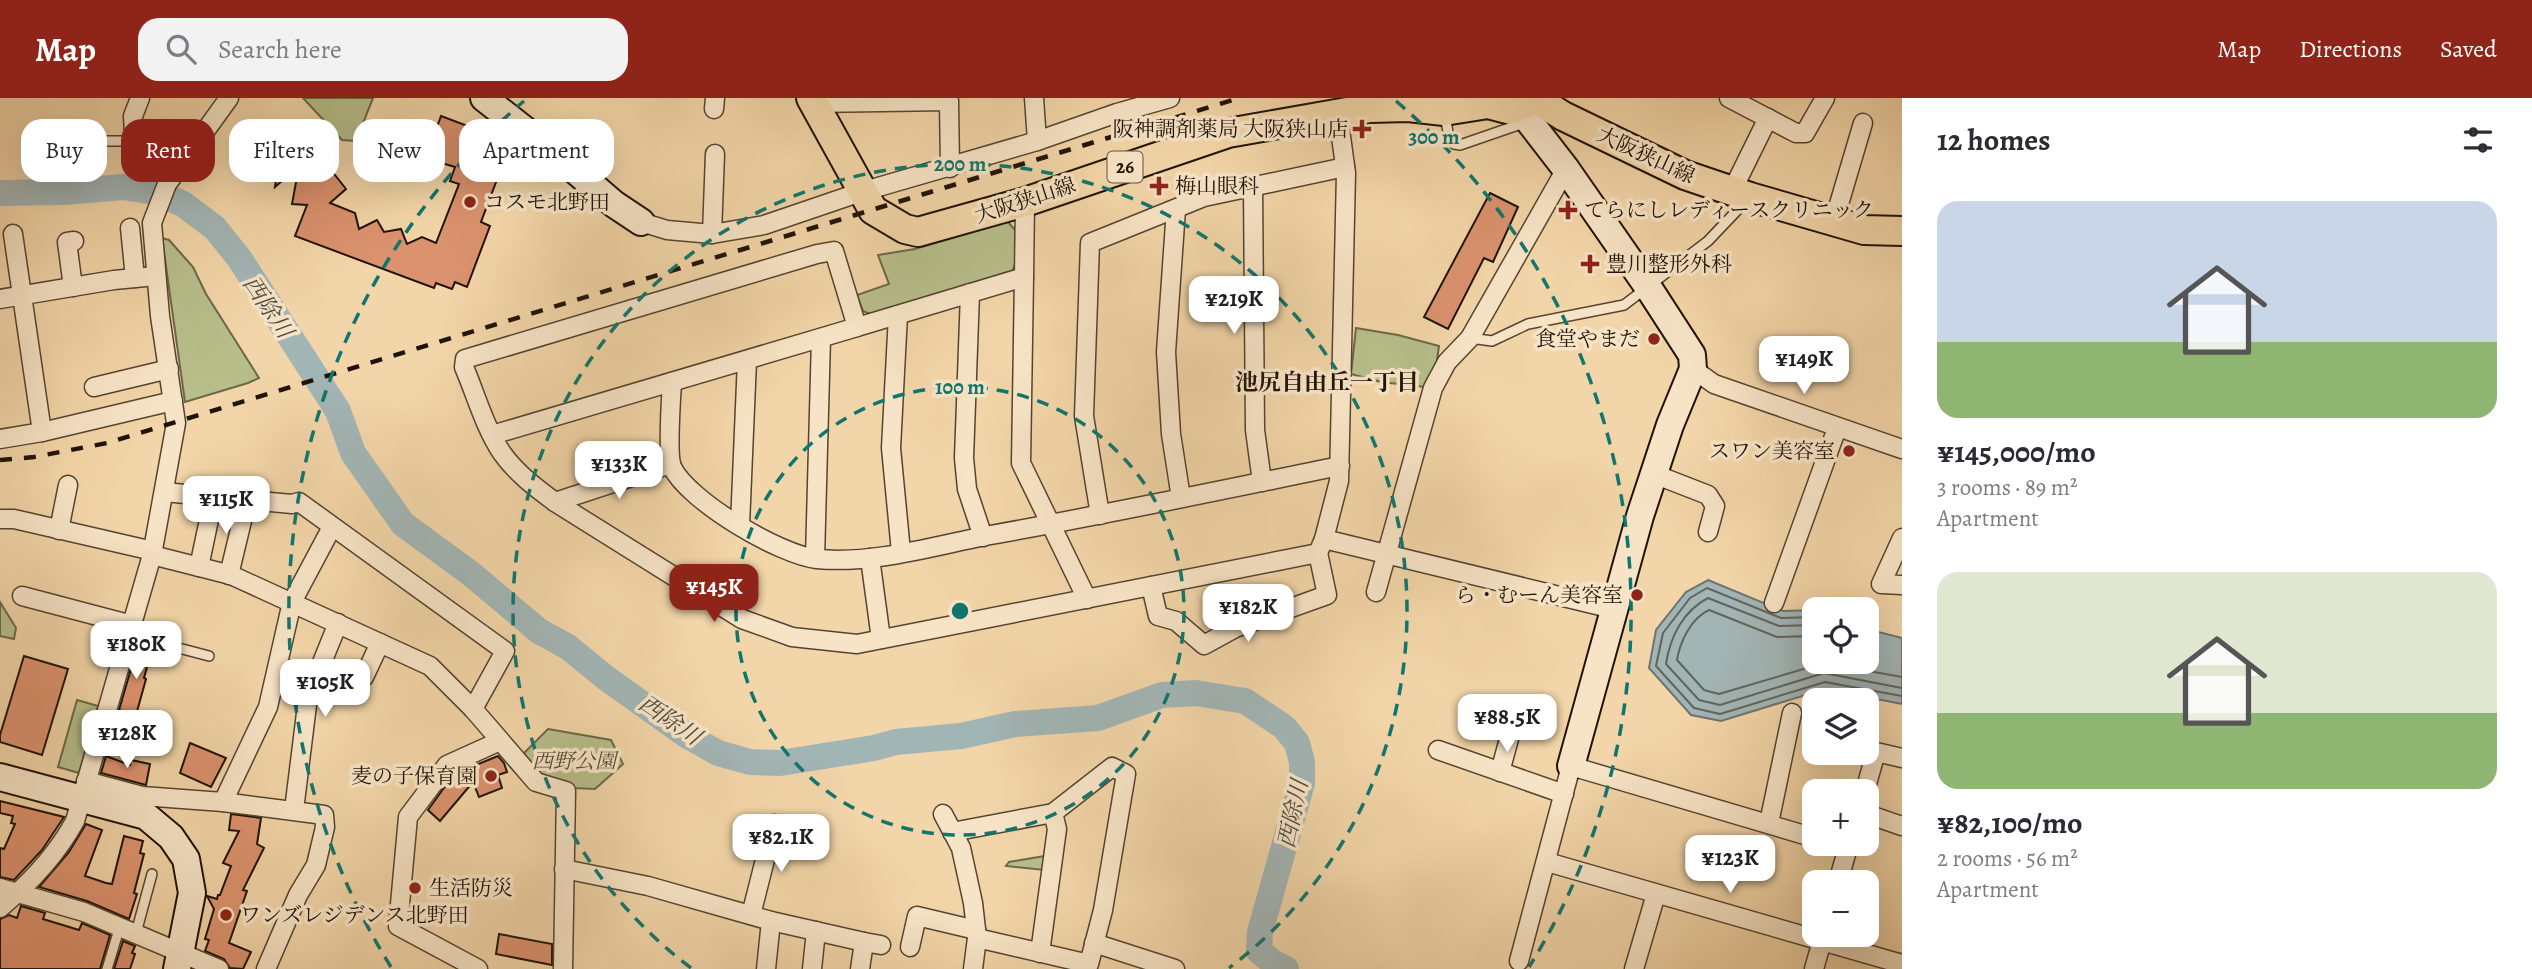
<!DOCTYPE html>
<meta charset="utf-8">
<style>
:root{--surface:#fff;--page:#f2f2f3;--text:#2b2b33;--muted:#7c7c81;--accent:#8f2418}
body{margin:0;font-family:Alegreya,"Noto Serif JP",serif;background:var(--page);color:var(--text);height:100vh;display:flex;flex-direction:column;font-size:26px;white-space:nowrap}
*{box-sizing:border-box;margin:0}
p{font-size:23px;color:var(--muted)}
.icon{flex:none;width:38px;height:38px;fill:none;stroke:currentColor;stroke-width:2;stroke-linecap:round;stroke-linejoin:round}
.map{position:relative;flex:1;overflow:hidden}
.details{display:flex;flex-direction:column;background:var(--surface);width:630px}
.details>*{flex:none}
.top-card{position:absolute;left:21px;top:21px;width:665px;height:63px;display:flex;gap:14px}
.controls{position:absolute;left:1802px;top:499px;display:grid;gap:14px}
.controls a{display:grid;place-items:center;width:77px;height:77px;border-radius:14px;background:var(--surface);box-shadow:0 7px 28px #0002;font-size:35px}
.price{position:absolute;translate:-50% -60px;padding:0 16px;border-radius:14px;background:#fff;color:#222;font-size:23px;line-height:46px;filter:drop-shadow(0 2px 4px #0008)}
.price::after{content:'';position:absolute;left:50%;top:42px;width:21px;height:16px;margin-left:-10px;background:inherit;clip-path:polygon(0 0,100% 0,50% 100%)}
.price.current{background:var(--accent);color:#fff}
ul{padding:0;list-style:none}
li{display:grid;align-content:center;gap:14px;height:371px;padding:0 35px}
li span{display:grid;place-items:center;height:217px;border-radius:21px;color:#555}
li>.icon{margin-inline-start:auto}
span .icon{width:126px;height:126px;fill:#fffc;stroke-width:1}
li b{font-size:30px}
h2{display:flex;justify-content:space-between;align-items:center;height:84px;padding:0 35px;font-size:30px}
.pill{padding:0 24px;border-radius:21px;background:var(--surface);box-shadow:0 7px 28px #0002;font-size:24px;line-height:63px}
.pill.current{background:var(--accent);color:#fff}
header{display:flex;align-items:center;gap:42px;box-sizing:border-box;height:98px;padding:0 35px;background:var(--accent);color:#fff}
header strong{font-size:33px}
nav{display:flex;gap:38px;margin-inline-start:auto;font-size:24px}
.search{width:490px;height:63px;background:var(--page);display:flex;align-items:center;gap:18px;box-sizing:border-box;padding:0 24px;border-radius:21px;color:var(--muted);font-size:26px}
main{display:flex;flex:1;min-height:0}
.map>svg:first-child{display:block}
.green{fill:#b7be8a;stroke:#6b684a;stroke-width:2}
.water{fill:#a2b5b5;stroke:#6e7470;stroke-width:2}
.lines{fill:none;stroke-linecap:round;stroke-linejoin:round}
.shore{stroke:#60645f;stroke-width:2}
.river{stroke:#a2b5b5;stroke-width:26}
.building{fill:#db926e;stroke:#1f1309;stroke-width:2}
.lane-casing{stroke:#544431;stroke-width:12}
.street-casing{stroke:#544431;stroke-width:21}
.secondary-casing{stroke:#1f1309;stroke-width:30}
.primary-casing{stroke:#1f1309;stroke-width:32}
.lane{stroke:#f7e4c6;stroke-width:9}
.street{stroke:#f7e4c6;stroke-width:18}
.secondary{stroke:#f7e4c6;stroke-width:26}
.primary{stroke:#f2d5a8;stroke-width:28}
.rail{stroke:#1f1309;stroke-width:4.5;stroke-dasharray:12 12;stroke-linecap:butt}
.ring{fill:none;stroke:#0f766e;stroke-width:3.5;stroke-dasharray:12 9}
.poi-dot{fill:#8f2418;stroke:#f7e4c6;stroke-width:2.5}
.labels{text-anchor:middle;dominant-baseline:central;stroke-width:7;stroke-linejoin:round;paint-order:stroke}
.shield{fill:#f7e4c6;stroke:#605242;stroke-width:2}
.shield-label{font-size:19px;font-weight:bold;fill:#1f1309}
.poi-label{font-size:21px;fill:#1f1309;stroke:#f7e4c6;text-anchor:start}
.street-label{font-size:21px;fill:#1f1309;stroke:#f7e4c6}
.park-label{font-size:21px;font-style:italic;fill:#544f36;stroke:#f7e4c6}
.water-label{font-size:23px;font-style:italic;fill:#4d4c45;stroke:#f7e4c6}
.neighbourhood-label{font-size:23px;font-weight:bold;fill:#1f1309;stroke:#f7e4c6}
.centre{fill:#0f766e;stroke:#f7e4c6;stroke-width:3.5}
.ring-label{font-size:21px;text-anchor:middle;font-weight:bold;fill:#0f766e;stroke:#f7e4c6;stroke-width:7;stroke-linejoin:round;paint-order:stroke}
</style>
<header>
<strong>Map</strong>
<div class="search"><svg class="icon" aria-label="search" viewBox="0 0 24 24"><circle cx="10" cy="10" r="6"/><path d="M15 15l6 6"/></svg>Search here</div>
<nav><a>Map</a><a>Directions</a><a>Saved</a></nav>
</header>
<main>
<div class="map">
<svg width="1902" height="871" viewBox="0 0 1902 871">
<rect width="100%" height="100%" fill="#f2d5a8"/>
<filter id="stains"><feTurbulence type="fractalNoise" baseFrequency=".00286" numOctaves="4"/><feColorMatrix values="0 0 0 0 .2 0 0 0 0 .09 0 0 0 0 .02 0 0 0 .5 -.17"/></filter>
<radialGradient id="worn" r=".72"><stop offset=".6" stop-color="#630" stop-opacity="0"/><stop offset="1" stop-color="#630" stop-opacity=".3"/></radialGradient>
<!-- green -->
<g class="green">
<path d="M303,0H373L356,43L342,42Z"/>
<path d="M1007,123L1016,133V163L1012,174L870,216L863,213L857,197L889,186L878,157L915,151Z"/>
<path d="M162,140L169,142L193,169L206,196L259,280L248,285L185,304Z"/>
<path d="M1356,230L1398,237L1439,248L1433,290L1381,284L1351,276Z"/>
<path d="M0,504L16,530L14,541L0,538Z"/>
<path d="M77,602L98,608L79,675L58,669Z"/>
<path d="M548,631L611,642L623,666L595,691L572,690L539,680L521,658Z"/>
<path d="M1045,758L1044,772L1006,768L1009,764Z"/>
</g>
<!-- water -->
<path class="water" d="M1708,482L1783,513L1815,512V564H1867V531L1902,540V606L1825,591L1721,623L1691,617L1649,570L1656,532L1686,494Z"/>
<g class="lines">
<!-- shore -->
<g class="shore">
<path d="M1815,519L1781,520L1707,490L1690,500L1663,535L1656,568L1694,610L1720,616L1825,584L1902,598"/>
<path d="M1815,527L1779,528L1708,500C1683,513 1670,539 1666,566L1699,602L1720,607L1824,575L1902,590"/>
<path d="M1815,538L1777,539L1709,512C1691,520 1680,544 1677,562L1704,592L1719,596L1824,565L1902,579"/>
</g>
<!-- river -->
<path class="river" d="M0,95L65,94L123,89L155,94L183,106L215,130L239,160L338,313L353,355L403,426L470,475L539,533L568,549L606,580L686,637L718,655L750,664L780,665L874,650L896,644L961,638L1015,626L1098,620L1162,597L1196,595L1245,603L1284,629L1297,645L1302,664V685L1260,834L1259,853L1272,864L1286,871"/>
</g>
<!-- building -->
<g class="building">
<path d="M441,18L481,33L479,38L495,44L493,50L507,55L481,124L490,128L467,189L455,184L452,191L436,185L434,190L295,138L307,107L292,106L299,68L275,89L278,68L259,67L261,55L256,49L281,28L323,79L331,72L346,91L330,105L355,115L359,131L377,122L384,134L401,131L407,146L422,139L436,145L459,86L450,83L455,69L438,64L436,53L429,51Z"/>
<path d="M1490,95L1518,109L1493,164L1484,160L1448,231L1424,219Z"/>
<path d="M138,547L152,551L144,580L146,581L136,617L119,612Z"/>
<path d="M24,558L68,571L42,657L0,644V637Z"/>
<path d="M190,645L226,660L211,689L180,675Z"/>
<path d="M106,658L130,667L131,662L150,666L146,687L101,675Z"/>
<path d="M498,658L504,665L507,674L498,677L502,690L479,699L473,684L440,723L428,712L454,676Z"/>
<path d="M0,703L64,719L42,752L14,782L0,779V750L4,751L15,726L11,725L13,718L0,715Z"/>
<path d="M231,716L261,720L257,746L264,750L243,792L247,793L229,845L251,854L243,871L230,870L224,861L205,853L209,842L205,841L214,811L207,798L217,801L218,797H220L231,768L223,765L239,733L229,732Z"/>
<path d="M86,726L102,732L85,778L106,785L112,786L124,738L143,743L140,755L144,756L134,795L137,796L129,821L87,803L39,789L69,754Z"/>
<path d="M21,808L45,815L43,821L79,832L82,825L110,837L100,871H0V821L9,817L17,820Z"/>
<path d="M499,836L552,846V867L496,856Z"/>
<path d="M123,843L135,848L132,855L135,856L130,871H114Z"/>
</g>
<g class="lines">
<!-- lane casing -->
<g class="lane-casing">
<g id="lane">
<path d="M1445,18L1449,39L1454,46L1460,47L1518,27H1525"/>
<path d="M95,43H124L138,41"/>
<path d="M1470,240L1492,243L1528,226L1624,207L1708,143L1746,103"/>
<path d="M129,537L209,558"/>
<path d="M136,835L152,776"/>
<path d="M107,871L120,828"/>
</g>
</g>
<!-- street casing -->
<g class="street-casing">
<g id="street">
<path d="M140,0L133,18L134,37L148,51L177,72"/>
<path d="M1034,0L1037,43"/>
<path d="M1729,0L1796,35H1805L1825,0"/>
<path d="M813,5L949,3L950,70"/>
<path d="M714,11L715,0"/>
<path d="M1253,89L1255,332L1262,384"/>
<path d="M1732,93L1768,20"/>
<path d="M1025,104L1024,179L857,229L834,153L817,156L465,261L464,269C476,297 485,330 502,355C516,375 536,390 555,404L742,521L792,539L857,546L1318,455L1324,441L1339,383L1346,75L1338,17"/>
<path d="M1176,111L1166,254L1171,336L1181,400"/>
<path d="M1834,123L1863,25"/>
<path d="M641,124L667,132L712,136L764,127L861,94L1037,43L1117,15L1170,0"/>
<path d="M130,130L135,180"/>
<path d="M712,136L715,56"/>
<path d="M1024,179L1021,365L1087,501"/>
<path d="M73,189L67,144L74,143"/>
<path d="M970,195L964,360L967,391L983,439"/>
<path d="M0,201L114,182L156,178"/>
<path d="M898,217L891,350L901,454"/>
<path d="M1693,271L1714,286L1902,351"/>
<path d="M672,284C671,301 667,357 672,369C688,403 780,457 817,461C873,466 930,449 985,438C1104,417 1222,392 1340,368"/>
<path d="M94,289L169,271"/>
<path d="M42,334L173,303"/>
<path d="M492,337L857,229"/>
<path d="M0,341L42,334L13,136"/>
<path d="M1654,376L1708,397L1715,408L1708,434"/>
<path d="M164,394L292,406L299,404L505,553L473,611"/>
<path d="M555,404L671,366"/>
<path d="M1100,417L1084,318L1090,145L1204,99L1345,69"/>
<path d="M0,421H14L153,453"/>
<path d="M740,427L747,262"/>
<path d="M59,432L68,387"/>
<path d="M1902,440L1881,486L1902,487"/>
<path d="M1324,441L1613,511"/>
<path d="M152,457L231,477L430,568L473,611L536,684L566,693L563,871"/>
<path d="M815,460L821,240"/>
<path d="M870,460L881,541"/>
<path d="M199,469L214,398"/>
<path d="M229,477L247,402"/>
<path d="M1151,488L1158,518L1176,523L1204,547L1235,530L1327,497L1318,455"/>
<path d="M1376,494L1433,290L1447,264L1470,240L1566,71"/>
<path d="M22,498L132,527"/>
<path d="M1774,505L1837,330"/>
<path d="M364,579L380,545"/>
<path d="M1438,652L1564,696"/>
<path d="M1500,674L1516,615"/>
<path d="M86,683L142,698L223,704L324,717L325,729L316,767L298,797L266,871"/>
<path d="M1865,693L1876,654L1902,660"/>
<path d="M223,704L268,609L292,504L332,429"/>
<path d="M294,712L308,599L338,525"/>
<path d="M943,716L961,750L973,805L977,840L973,871"/>
<path d="M1867,716L1902,728"/>
<path d="M1769,725L1792,615"/>
<path d="M952,734L1053,715L1112,669L1126,676L1103,812L1089,866L977,840"/>
<path d="M1547,764L1902,866"/>
<path d="M564,771L648,788L771,823L864,844"/>
<path d="M1838,784L1849,746"/>
<path d="M0,790L84,814L219,871"/>
<path d="M0,810C29,786 57,756 75,723L152,457L176,325L160,218L152,125L167,86L229,0"/>
<path d="M751,817L774,726"/>
<path d="M1094,845L1175,871"/>
<path d="M910,849L917,818L976,832"/>
<path d="M1040,855L1057,731L1053,715"/>
<path d="M1519,863L1571,668L1815,740"/>
<path d="M478,871L398,828L408,719L447,667L500,643"/>
<path d="M766,871L771,823"/>
<path d="M812,871L816,833"/>
<path d="M860,871L864,844L881,847"/>
<path d="M1634,871L1656,796"/>
<path d="M1814,871L1824,836"/>
</g>
</g>
<!-- secondary casing -->
<g class="secondary-casing">
<g id="secondary">
<path d="M484,0L563,62L614,106L641,124"/>
<path d="M1511,12L1525,18L1566,71L1648,189L1692,257L1693,271L1670,327L1640,418L1571,668"/>
<path d="M0,679L146,718L171,739L186,761L192,795L177,871"/>
</g>
</g>
<!-- primary casing -->
<g class="primary-casing">
<path id="primary" d="M811,0L873,112L905,131L918,134L1025,104L1228,35L1370,10L1408,9L1444,13L1488,6L1511,12L1536,1L1563,18L1685,77L1750,99L1864,132L1902,133"/>
</g>
<!-- lane -->
<use href="#lane" class="lane"/>
<!-- street -->
<use href="#street" class="street"/>
<!-- secondary -->
<use href="#secondary" class="secondary"/>
<!-- primary -->
<use href="#primary" class="primary"/>
<!-- rail -->
<path class="rail" d="M0,362L34,359L107,345L1239,0"/>
</g>
<!-- distance rings -->
<g class="ring">
<circle cx="960" cy="513" r="224"/>
<path d="M691 870A447 447 0 1 1 1229 870"/>
<path d="M391 869A671 671 0 0 1 524 3M1396 3A671 671 0 0 1 1529 869"/>
</g>
<!-- markers -->
<g class="poi-dot">
<path d="M1358.5 20.5h7v7h7v7h-7v7h-7v-7h-7v-7h7z"/>
<path d="M1155.5 77.5h7v7h7v7h-7v7h-7v-7h-7v-7h7z"/>
<circle cx="470" cy="104" r="7"/>
<path d="M1564.5 101.5h7v7h7v7h-7v7h-7v-7h-7v-7h7z"/>
<path d="M1586.5 155.5h7v7h7v7h-7v7h-7v-7h-7v-7h7z"/>
<circle cx="1654" cy="241" r="7"/>
<circle cx="1849" cy="353" r="7"/>
<circle cx="1637" cy="497" r="7"/>
<circle cx="491" cy="678" r="7"/>
<circle cx="415" cy="790" r="7"/>
<circle cx="226" cy="817" r="7"/>
</g>
<g class="labels">
<!-- shield labels -->
<rect class="shield" x="1107.5" y="53.5" width="35" height="31" rx="5"/>
<g class="shield-label">
<text x="1125" y="69">26</text>
</g>
<!-- poi labels -->
<g class="poi-label">
<text x="1348" y="31" text-anchor="end">阪神調剤薬局 大阪狭山店</text>
<text x="1175" y="88">梅山眼科</text>
<text x="484" y="104">コスモ北野田</text>
<text x="1584" y="112">てらにしレディースクリニック</text>
<text x="1606" y="166">豊川整形外科</text>
<text x="1640" y="241" text-anchor="end">食堂やまだ</text>
<text x="1835" y="353" text-anchor="end">スワン美容室</text>
<text x="1623" y="497" text-anchor="end">ら・むーん美容室</text>
<text x="477" y="678" text-anchor="end">麦の子保育園</text>
<text x="429" y="790">生活防災</text>
<text x="240" y="817">ワンズレジデンス北野田</text>
</g>
<!-- street labels -->
<g class="street-label">
<text transform="translate(1646 57) rotate(25)">大阪狭山線</text>
<text transform="translate(1025 102) rotate(-18)">大阪狭山線</text>
</g>
<!-- park labels -->
<g class="park-label">
<text x="574" y="663">西野公園</text>
</g>
<!-- water labels -->
<g class="water-label">
<text transform="translate(268 209) rotate(56)">西除川</text>
<text transform="translate(670 622) rotate(34)">西除川</text>
<text transform="translate(1293 716) rotate(-78)">西除川</text>
</g>
<!-- neighbourhood labels -->
<g class="neighbourhood-label">
<text x="1327" y="284">池尻自由丘一丁目</text>
</g>
</g>
<circle cx="960" cy="513" r="10" class="centre"/>
<g class="ring-label">
<text x="1434" y="46">300 m</text>
<text x="960" y="73">200 m</text>
<text x="960" y="296">100 m</text>
</g>
<rect width="100%" height="100%" filter="url(#stains)"/>
<rect width="100%" height="100%" fill="url(#worn)"/>
</svg>
<div class="controls">
<a><svg class="icon" aria-label="locate" viewBox="0 0 24 24"><circle cx="12" cy="12" r="6"/><path d="M12 2v4M12 18v4M2 12h4M18 12h4"/></svg></a>
<a><svg class="icon" aria-label="layers" viewBox="0 0 24 24"><path d="M12 4l9 5-9 5-9-5zM3 14l9 5 9-5"/></svg></a>
<a>+</a>
<a>−</a>
</div>
<b class="price" style="left:1234px;top:238px">¥219K</b>
<b class="price" style="left:1804px;top:298px">¥149K</b>
<b class="price" style="left:619px;top:403px">¥133K</b>
<b class="price" style="left:226px;top:438px">¥115K</b>
<b class="price current" style="left:714px;top:526px">¥145K</b>
<b class="price" style="left:1248px;top:546px">¥182K</b>
<b class="price" style="left:136px;top:583px">¥180K</b>
<b class="price" style="left:325px;top:621px">¥105K</b>
<b class="price" style="left:1507px;top:656px">¥88.5K</b>
<b class="price" style="left:127px;top:672px">¥128K</b>
<b class="price" style="left:781px;top:776px">¥82.1K</b>
<b class="price" style="left:1730px;top:797px">¥123K</b>
<div class="top-card">
<a class="pill">Buy</a>
<a class="pill current">Rent</a>
<a class="pill">Filters</a>
<a class="pill">New</a>
<a class="pill">Apartment</a>
</div>
</div>
<section class="details">
<h2>12 homes<svg class="icon" aria-label="filters" viewBox="0 0 24 24"><path d="M4 7h16M4 17h16"/><circle cx="9" cy="7" r="2"/><circle cx="15" cy="17" r="2"/></svg></h2>
<ul>
<li><span style="background:linear-gradient(#c9d6e8 65%,#8fb573 0)"><svg class="icon" aria-label="home" viewBox="0 0 24 24"><path d="M3 11l9-7 9 7M6 9v11h12V9"/></svg></span><div><b>¥145,000/mo</b><p>3 rooms · 89 m²</p><p>Apartment</p></div></li>
<li><span style="background:linear-gradient(#dfe7d0 65%,#8fb573 0)"><svg class="icon" aria-label="home" viewBox="0 0 24 24"><path d="M3 11l9-7 9 7M6 9v11h12V9"/></svg></span><div><b>¥82,100/mo</b><p>2 rooms · 56 m²</p><p>Apartment</p></div></li>
</ul>
</section>
</main>
